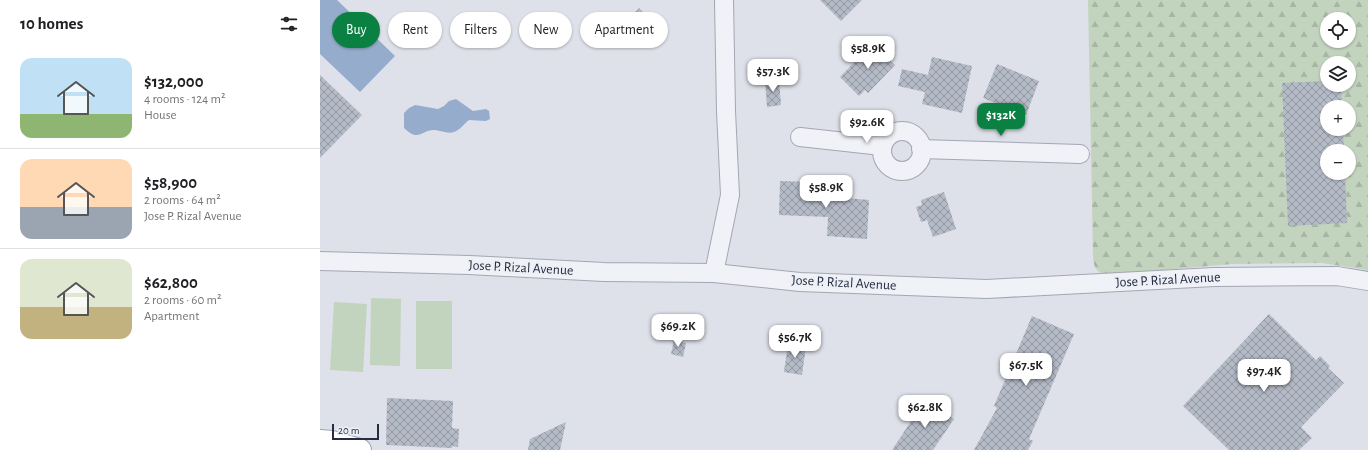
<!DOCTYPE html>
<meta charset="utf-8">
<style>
:root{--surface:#fff;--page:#f6f6f6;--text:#202124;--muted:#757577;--line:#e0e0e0;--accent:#0b8043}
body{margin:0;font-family:"Alegreya Sans",sans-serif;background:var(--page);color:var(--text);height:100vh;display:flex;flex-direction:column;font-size:15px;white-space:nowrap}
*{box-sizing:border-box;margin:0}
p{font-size:13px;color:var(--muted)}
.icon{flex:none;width:22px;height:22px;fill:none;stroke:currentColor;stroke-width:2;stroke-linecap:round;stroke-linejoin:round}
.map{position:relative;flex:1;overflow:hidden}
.panel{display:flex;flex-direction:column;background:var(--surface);width:320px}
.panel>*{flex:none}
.hud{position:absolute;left:12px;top:12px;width:380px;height:36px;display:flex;gap:8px}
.tools{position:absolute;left:1000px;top:12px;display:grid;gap:8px}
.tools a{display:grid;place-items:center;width:36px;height:36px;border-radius:50%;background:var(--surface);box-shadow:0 1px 3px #0004;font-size:20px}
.scale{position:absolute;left:12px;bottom:10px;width:47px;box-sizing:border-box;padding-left:4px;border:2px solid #262d41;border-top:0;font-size:11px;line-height:14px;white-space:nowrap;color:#262d41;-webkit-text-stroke:3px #edf0f6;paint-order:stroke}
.price{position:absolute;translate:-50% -34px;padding:0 9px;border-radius:8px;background:#fff;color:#222;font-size:13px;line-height:26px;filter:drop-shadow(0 1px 2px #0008)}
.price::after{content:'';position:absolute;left:50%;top:24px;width:12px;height:9px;margin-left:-6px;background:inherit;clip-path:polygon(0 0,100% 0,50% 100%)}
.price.selected{background:var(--accent);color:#fff}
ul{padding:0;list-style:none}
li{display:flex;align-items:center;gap:12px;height:100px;padding:0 20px}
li+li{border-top:1px solid var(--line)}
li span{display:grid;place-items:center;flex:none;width:112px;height:80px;border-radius:12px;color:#555}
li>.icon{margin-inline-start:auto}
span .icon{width:48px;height:48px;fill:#fffc;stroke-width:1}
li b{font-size:17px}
h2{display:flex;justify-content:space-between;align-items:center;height:48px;padding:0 20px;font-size:17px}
.tag{padding:0 14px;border-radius:18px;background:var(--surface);box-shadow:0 1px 3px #0004;font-size:14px;line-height:36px}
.tag.selected{background:var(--accent);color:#fff}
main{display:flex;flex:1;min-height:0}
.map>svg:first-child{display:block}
.forest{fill:url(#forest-firs);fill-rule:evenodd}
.green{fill:#c2d3be}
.water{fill:#95accc}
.building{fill:url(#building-cross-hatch)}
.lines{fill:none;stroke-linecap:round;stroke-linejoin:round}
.minor-casing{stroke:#a3a7b3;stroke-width:20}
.major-casing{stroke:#9ca4b6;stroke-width:24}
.minor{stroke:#f1f2f7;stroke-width:18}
.major{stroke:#fff;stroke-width:22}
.labels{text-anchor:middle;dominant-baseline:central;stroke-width:4;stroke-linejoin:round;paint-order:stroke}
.street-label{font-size:14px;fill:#262d41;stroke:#edf0f6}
</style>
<main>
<section class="panel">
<h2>10 homes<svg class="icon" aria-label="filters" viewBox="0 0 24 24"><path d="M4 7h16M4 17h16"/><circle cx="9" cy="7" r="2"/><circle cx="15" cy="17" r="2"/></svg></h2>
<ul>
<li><span style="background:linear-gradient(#bfe0f5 70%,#8fb573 0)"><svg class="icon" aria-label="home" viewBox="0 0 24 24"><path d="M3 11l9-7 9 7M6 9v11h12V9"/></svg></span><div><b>$132,000</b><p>4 rooms · 124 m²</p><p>House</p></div></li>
<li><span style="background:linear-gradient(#ffd9b3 60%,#9aa5b1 0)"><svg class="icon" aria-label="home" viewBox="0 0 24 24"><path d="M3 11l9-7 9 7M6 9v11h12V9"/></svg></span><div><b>$58,900</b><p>2 rooms · 64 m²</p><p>Jose P. Rizal Avenue</p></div></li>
<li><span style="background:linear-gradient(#dfe7d0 60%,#c2b280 0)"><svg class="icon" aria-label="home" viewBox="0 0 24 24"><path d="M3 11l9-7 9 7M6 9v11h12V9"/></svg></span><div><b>$62,800</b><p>2 rooms · 60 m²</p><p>Apartment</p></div></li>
</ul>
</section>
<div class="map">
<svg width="1048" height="450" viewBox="0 0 1048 450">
<defs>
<pattern id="forest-firs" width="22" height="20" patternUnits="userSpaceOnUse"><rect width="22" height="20" fill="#c2d3be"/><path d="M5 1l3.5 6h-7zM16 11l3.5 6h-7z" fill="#a7b5a4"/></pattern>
<pattern id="building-cross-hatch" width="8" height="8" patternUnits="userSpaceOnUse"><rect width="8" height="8" fill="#b4bac6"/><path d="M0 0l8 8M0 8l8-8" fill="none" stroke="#9298a2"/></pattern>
</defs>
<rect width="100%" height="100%" fill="#dee1e9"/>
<!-- forest -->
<path class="forest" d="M768,0H1048V270L1002,263L912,264L786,275C774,271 774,266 773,255ZM1007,19H1029V41H1007ZM1007,63H1029V85H1007ZM1007,107H1029V129H1007ZM1007,151H1029V173H1007Z"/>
<!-- green -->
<g class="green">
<path d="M51,298L81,299L80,366L50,365Z"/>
<rect x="96" y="301" width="36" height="68"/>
<path d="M14,302L47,304L43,372L10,370Z"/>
</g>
<!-- water -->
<g class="water">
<path d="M0,0H17L75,56L40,92L0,54Z"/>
<path d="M136,99L153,111L166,109L169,111L170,119L166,121L149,120C144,124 140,130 134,132C127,134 122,131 115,130C102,129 99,143 84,128V113L89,108L95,105L118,109L124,106L129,101Z"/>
</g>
<!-- building -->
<g class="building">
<path d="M500,0H542L521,21Z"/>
<path d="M319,8L334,22L312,47L291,28L303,15L308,20Z"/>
<path d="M553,43L575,65L548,93L545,90L539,96L520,77Z"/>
<path d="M612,57L652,66L642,113L602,104L605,92L578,86L582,69L608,75Z"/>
<path d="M677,64L719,81L706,115L663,98Z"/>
<path d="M0,75L42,115L0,158Z"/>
<path d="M459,80L461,105L447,107L445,81Z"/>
<path d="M1007,81V85H1021L1022,107H1007V129H1023L1024,151H1007V173H1025L1027,223L968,226L962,83Z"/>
<path d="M460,181L493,182V195L549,200L547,239L507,236L508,217L459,215Z"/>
<path d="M624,192L636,229L613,237L607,220L601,222L596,207L602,205L601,200Z"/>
<path d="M949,314L996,360L1000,356L1010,366L1008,368L1024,383L981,427L992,438L979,450H909L863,406Z"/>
<path d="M712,316L754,334L709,439L713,441L708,450H654L677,408L674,406Z"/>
<path d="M354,340L366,343L363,357L351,354Z"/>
<path d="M468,343L486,346L482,375L464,372Z"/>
<path d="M67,398L133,401L132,428L139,429L138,447L132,446V448L66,445Z"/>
<path d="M605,400L634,419L613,450H572Z"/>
<path d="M246,422L240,450H208L210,439Z"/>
</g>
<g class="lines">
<!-- minor casing -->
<g class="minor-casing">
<g id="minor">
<circle cx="582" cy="151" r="20"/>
<path d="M480,137L562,146"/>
<path d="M601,149L760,154"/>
<path d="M0,261L149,265L284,272L394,273L480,282L667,289L894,277L1017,276L1048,281"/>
<path d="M394,273L410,195L406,111L404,0"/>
</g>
</g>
<!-- major casing -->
<g class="major-casing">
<path id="major" d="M0,441L12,442L40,450"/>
</g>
<!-- minor -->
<use href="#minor" class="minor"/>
<!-- major -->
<use href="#major" class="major"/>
</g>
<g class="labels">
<!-- street labels -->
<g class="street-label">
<text transform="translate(201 268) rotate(3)">Jose P. Rizal Avenue</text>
<text transform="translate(848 280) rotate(-3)">Jose P. Rizal Avenue</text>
<text transform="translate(524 283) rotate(3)">Jose P. Rizal Avenue</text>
</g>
</g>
</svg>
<div class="tools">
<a><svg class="icon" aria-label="locate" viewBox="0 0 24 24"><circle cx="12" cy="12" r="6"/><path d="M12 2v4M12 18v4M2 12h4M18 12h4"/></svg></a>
<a><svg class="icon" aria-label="layers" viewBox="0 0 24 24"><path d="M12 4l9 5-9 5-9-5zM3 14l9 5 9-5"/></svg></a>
<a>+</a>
<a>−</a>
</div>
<div class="scale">20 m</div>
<b class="price" style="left:548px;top:70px">$58.9K</b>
<b class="price" style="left:453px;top:93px">$57.3K</b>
<b class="price selected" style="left:681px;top:137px">$132K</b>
<b class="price" style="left:547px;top:144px">$92.6K</b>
<b class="price" style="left:506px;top:209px">$58.9K</b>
<b class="price" style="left:358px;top:348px">$69.2K</b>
<b class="price" style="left:475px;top:359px">$56.7K</b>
<b class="price" style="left:706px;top:387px">$67.5K</b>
<b class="price" style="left:944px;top:393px">$97.4K</b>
<b class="price" style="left:605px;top:429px">$62.8K</b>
<div class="hud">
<a class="tag selected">Buy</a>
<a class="tag">Rent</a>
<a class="tag">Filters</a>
<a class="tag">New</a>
<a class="tag">Apartment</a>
</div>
</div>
</main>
